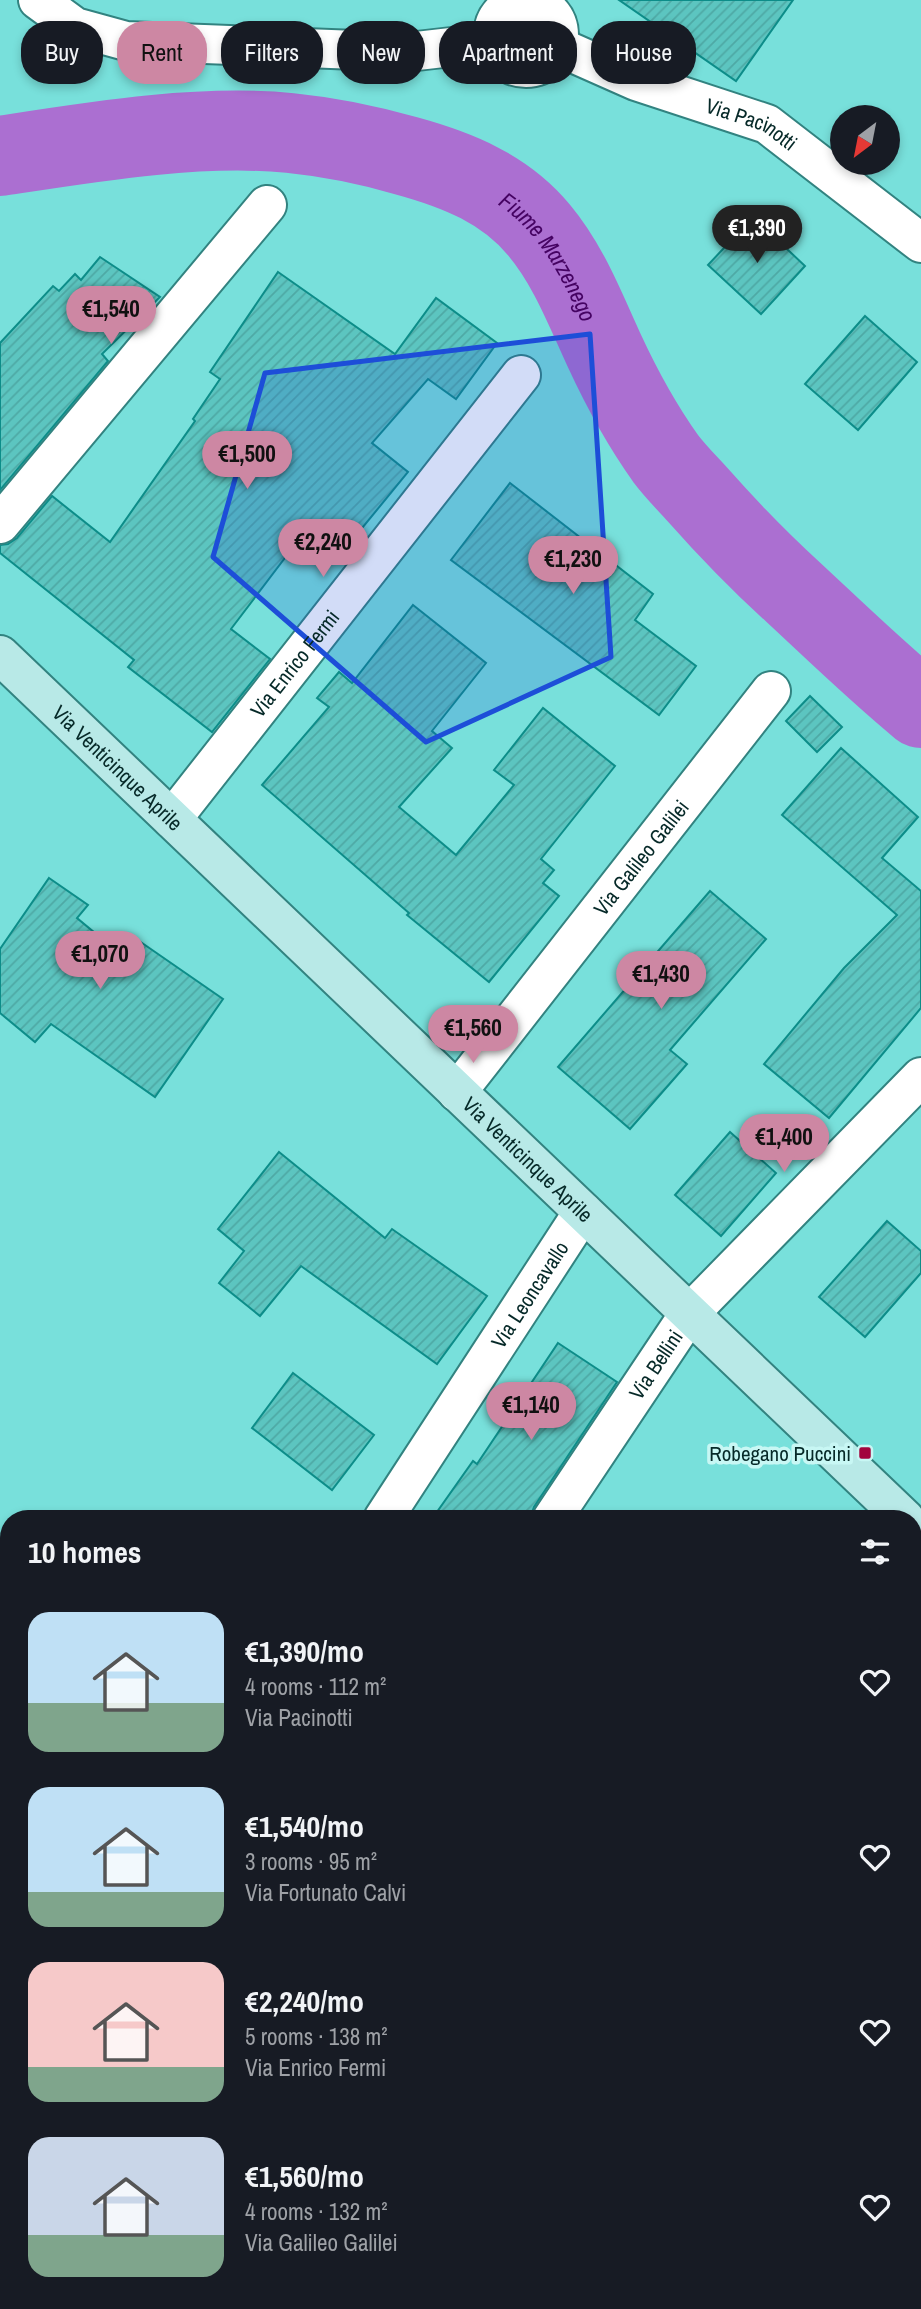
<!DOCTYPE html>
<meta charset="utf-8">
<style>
:root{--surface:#171b24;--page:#20242c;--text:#f1f3f6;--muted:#9ea1a6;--accent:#cd87a3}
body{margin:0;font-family:"Archivo Narrow",sans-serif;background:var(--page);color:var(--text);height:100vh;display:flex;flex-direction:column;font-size:26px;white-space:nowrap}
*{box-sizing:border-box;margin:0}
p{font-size:23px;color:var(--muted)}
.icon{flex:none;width:38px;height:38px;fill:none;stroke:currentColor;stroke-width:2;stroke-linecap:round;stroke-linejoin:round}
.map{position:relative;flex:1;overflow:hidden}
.drawer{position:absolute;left:0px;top:1510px;width:922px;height:800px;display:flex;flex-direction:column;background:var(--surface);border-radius:28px 28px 0 0;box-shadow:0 4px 10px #0003}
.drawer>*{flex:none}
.hud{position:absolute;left:21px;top:21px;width:880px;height:63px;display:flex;gap:14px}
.needle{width:46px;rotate:212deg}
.buttons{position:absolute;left:830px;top:105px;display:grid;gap:14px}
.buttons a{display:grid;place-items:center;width:70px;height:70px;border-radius:50%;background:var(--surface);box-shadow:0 4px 10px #0003;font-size:35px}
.price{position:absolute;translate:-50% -60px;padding:0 16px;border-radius:24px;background:var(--accent);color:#111;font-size:23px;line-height:46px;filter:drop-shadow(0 2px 4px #0008)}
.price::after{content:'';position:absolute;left:50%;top:42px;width:21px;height:16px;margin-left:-10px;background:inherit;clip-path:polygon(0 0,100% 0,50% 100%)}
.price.current{background:#222;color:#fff}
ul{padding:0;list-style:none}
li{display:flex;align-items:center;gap:21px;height:175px;padding:0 28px}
li span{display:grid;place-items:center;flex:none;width:196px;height:140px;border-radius:21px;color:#555}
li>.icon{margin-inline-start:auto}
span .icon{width:84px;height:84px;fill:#fffc;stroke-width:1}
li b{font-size:30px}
h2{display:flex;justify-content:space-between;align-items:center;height:84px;padding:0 28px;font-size:30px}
.chip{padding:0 24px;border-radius:28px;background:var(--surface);box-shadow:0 4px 10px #0003;font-size:24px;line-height:63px}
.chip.current{background:var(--accent);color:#111}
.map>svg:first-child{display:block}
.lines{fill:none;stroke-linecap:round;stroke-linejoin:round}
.river{stroke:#ab6fd1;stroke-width:80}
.building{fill:url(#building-hatch);stroke:#0d8d89;stroke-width:2}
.street-casing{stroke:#328380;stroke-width:42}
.secondary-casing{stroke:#328380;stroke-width:42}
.street{stroke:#fff;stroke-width:38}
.secondary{stroke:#b8e9e7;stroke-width:38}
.marked{fill:#1d4ed8;fill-opacity:0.2;stroke:#1d4ed8;stroke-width:5;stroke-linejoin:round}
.poi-dot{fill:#a2043d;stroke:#c8f7f4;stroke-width:2.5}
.labels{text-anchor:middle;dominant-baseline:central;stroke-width:7;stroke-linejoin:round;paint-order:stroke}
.street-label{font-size:21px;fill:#062928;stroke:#c8f7f4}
.poi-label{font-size:21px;fill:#062928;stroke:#c8f7f4;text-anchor:end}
.water-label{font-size:23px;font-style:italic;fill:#450362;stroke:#c8f7f4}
</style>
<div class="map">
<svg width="921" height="2309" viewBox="0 0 921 2309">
<defs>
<pattern id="building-hatch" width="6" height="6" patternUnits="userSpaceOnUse" patternTransform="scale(1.75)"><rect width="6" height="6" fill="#5cc5c0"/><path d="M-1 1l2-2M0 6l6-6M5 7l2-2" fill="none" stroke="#4ea9a5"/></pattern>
</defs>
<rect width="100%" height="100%" fill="#78e0db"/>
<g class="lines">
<!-- river -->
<path class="river" id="s1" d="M0,156C91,142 199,124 290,133C330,137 369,145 407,156C458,170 505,189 539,230C569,266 585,309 604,350C622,389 641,424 666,459C675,471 687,483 697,494C728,529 759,561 793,592C835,631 876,671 921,708"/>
</g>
<!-- building -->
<g class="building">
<path d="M619,0H793L736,81Z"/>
<path d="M753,217L805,266L761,314L708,265Z"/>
<path d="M100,257L160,297L102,354L108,361L0,490V343L53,286L59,291L75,274L81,280Z"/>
<path d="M278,272L395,354L436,298L497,343L456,399L428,379L372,443L408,472L358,533L348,524L314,563L294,546L231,629L270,659L212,732L128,667L134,660L0,553V545L8,544L17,538L52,496L110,542L195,421L193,419L220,379L210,372Z"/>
<path d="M865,316L917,362L858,430L805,384Z"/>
<path d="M510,483L653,594L635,620L696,666L659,715L451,560Z"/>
<path d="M413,605L486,663L432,731L452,748L399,807L456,855L514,785L494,770L543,708L615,766L541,859L554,870L543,883L559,896L489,982L407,915L409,913L262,785L329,707L317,698L339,672L352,683Z"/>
<path d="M810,696L842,727L817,752L786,721Z"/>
<path d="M841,748L918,817L882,858L921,891V1008L829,1118L764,1064L844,968L897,915L782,815Z"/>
<path d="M49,878L88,905L77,918L118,952L132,936L223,999L155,1097L51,1024L35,1042L0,1013V949Z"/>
<path d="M710,891L766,939L670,1050L687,1064L630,1129L558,1067Z"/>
<path d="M730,1132L776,1173L721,1236L675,1195Z"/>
<path d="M279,1152L385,1238L392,1229L487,1296L437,1364L301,1266L260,1316L219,1283L244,1251L218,1229Z"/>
<path d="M887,1221L921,1251V1273L865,1337L819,1297Z"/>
<path d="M558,1343L617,1382L534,1507L530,1519H432L473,1461L477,1464Z"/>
<path d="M293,1373L374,1435L332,1490L252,1428Z"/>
</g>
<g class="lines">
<!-- street casing -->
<g class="street-casing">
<g id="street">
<path d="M38,0L75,27L126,41L408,52L469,45L493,38"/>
<circle cx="526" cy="35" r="33"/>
<path id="s2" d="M557,46L636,81L767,124L921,243"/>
<path d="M0,524L267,205"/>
<path id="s3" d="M172,819L521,375"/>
<path id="s4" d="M457,1092L771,691"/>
<path id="s5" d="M383,1519L583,1212"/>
<path id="s6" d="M552,1519L689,1314L921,1077"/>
<path d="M914,1550L921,1539"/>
<path d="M0,1713L9,1721"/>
<path d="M0,1772L9,1759"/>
<path d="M914,2078L921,2066"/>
<path d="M748,2301L759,2309"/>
<path d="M135,2309H137"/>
<path d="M379,2309L384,2301"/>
</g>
</g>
<!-- secondary casing -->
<g class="secondary-casing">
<g id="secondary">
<path id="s7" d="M0,655L905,1519"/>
</g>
</g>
<!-- street -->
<use href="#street" class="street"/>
<!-- secondary -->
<use href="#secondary" class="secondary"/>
</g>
<!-- marked area -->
<path class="marked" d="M590,334L611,657L426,742L213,557L265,373Z"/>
<!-- markers -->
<rect class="poi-dot" x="858" y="1446" width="14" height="14" rx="3.5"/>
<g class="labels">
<!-- street labels -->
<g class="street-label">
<text stroke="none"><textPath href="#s2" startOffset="210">Via Pacinotti</textPath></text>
<text stroke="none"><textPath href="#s3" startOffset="198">Via Enrico Fermi</textPath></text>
<text stroke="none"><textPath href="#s7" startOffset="163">Via Venticinque Aprile</textPath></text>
<text stroke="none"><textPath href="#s4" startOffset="298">Via Galileo Galilei</textPath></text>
<text stroke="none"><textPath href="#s7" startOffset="730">Via Venticinque Aprile</textPath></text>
<text stroke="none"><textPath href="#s5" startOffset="268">Via Leoncavallo</textPath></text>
<text stroke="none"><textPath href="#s6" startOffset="186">Via Bellini</textPath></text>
</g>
<!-- poi labels -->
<g class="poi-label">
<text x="851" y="1453">Robegano Puccini</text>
</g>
<!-- water labels -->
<g class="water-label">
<text stroke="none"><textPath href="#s1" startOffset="592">Fiume Marzenego</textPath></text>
</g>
</g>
</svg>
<div class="buttons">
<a><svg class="needle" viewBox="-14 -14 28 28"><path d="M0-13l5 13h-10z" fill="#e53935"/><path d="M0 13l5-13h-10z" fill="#9ea1a6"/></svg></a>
</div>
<b class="price current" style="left:757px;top:265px">€1,390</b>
<b class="price" style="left:111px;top:346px">€1,540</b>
<b class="price" style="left:247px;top:491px">€1,500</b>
<b class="price" style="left:323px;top:579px">€2,240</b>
<b class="price" style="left:573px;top:596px">€1,230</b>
<b class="price" style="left:100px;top:991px">€1,070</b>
<b class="price" style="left:661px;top:1011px">€1,430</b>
<b class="price" style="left:473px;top:1065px">€1,560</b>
<b class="price" style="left:784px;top:1174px">€1,400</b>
<b class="price" style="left:531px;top:1442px">€1,140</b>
<div class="hud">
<a class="chip">Buy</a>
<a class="chip current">Rent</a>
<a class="chip">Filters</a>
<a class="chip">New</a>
<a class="chip">Apartment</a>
<a class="chip">House</a>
</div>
<section class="drawer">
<h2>10 homes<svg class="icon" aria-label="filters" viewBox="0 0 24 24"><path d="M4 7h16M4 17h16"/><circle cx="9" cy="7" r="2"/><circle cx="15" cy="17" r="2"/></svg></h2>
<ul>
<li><span style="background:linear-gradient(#bfe0f5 65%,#7fa58c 0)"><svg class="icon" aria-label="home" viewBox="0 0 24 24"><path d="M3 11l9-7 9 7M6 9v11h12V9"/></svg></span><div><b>€1,390/mo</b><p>4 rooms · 112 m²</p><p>Via Pacinotti</p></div><svg class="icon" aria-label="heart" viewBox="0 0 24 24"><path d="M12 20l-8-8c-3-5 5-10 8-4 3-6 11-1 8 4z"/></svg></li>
<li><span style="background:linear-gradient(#bfe0f5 75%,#7fa58c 0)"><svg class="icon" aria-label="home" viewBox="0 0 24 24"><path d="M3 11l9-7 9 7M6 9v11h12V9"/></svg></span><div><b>€1,540/mo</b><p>3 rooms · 95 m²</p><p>Via Fortunato Calvi</p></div><svg class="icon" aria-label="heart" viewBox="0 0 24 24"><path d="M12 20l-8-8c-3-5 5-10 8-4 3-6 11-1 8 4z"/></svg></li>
<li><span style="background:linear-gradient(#f6c9c9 75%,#7fa58c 0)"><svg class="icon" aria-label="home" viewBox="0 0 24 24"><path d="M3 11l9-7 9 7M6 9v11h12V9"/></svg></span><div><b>€2,240/mo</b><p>5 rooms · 138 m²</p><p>Via Enrico Fermi</p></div><svg class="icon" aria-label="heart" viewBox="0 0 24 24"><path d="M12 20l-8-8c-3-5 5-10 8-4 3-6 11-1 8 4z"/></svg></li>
<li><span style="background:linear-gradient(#c9d6e8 70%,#7fa58c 0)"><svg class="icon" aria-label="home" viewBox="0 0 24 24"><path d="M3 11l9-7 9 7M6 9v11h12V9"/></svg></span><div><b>€1,560/mo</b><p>4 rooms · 132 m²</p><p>Via Galileo Galilei</p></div><svg class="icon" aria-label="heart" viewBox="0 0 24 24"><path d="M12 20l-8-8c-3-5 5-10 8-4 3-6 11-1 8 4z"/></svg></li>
</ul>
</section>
</div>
